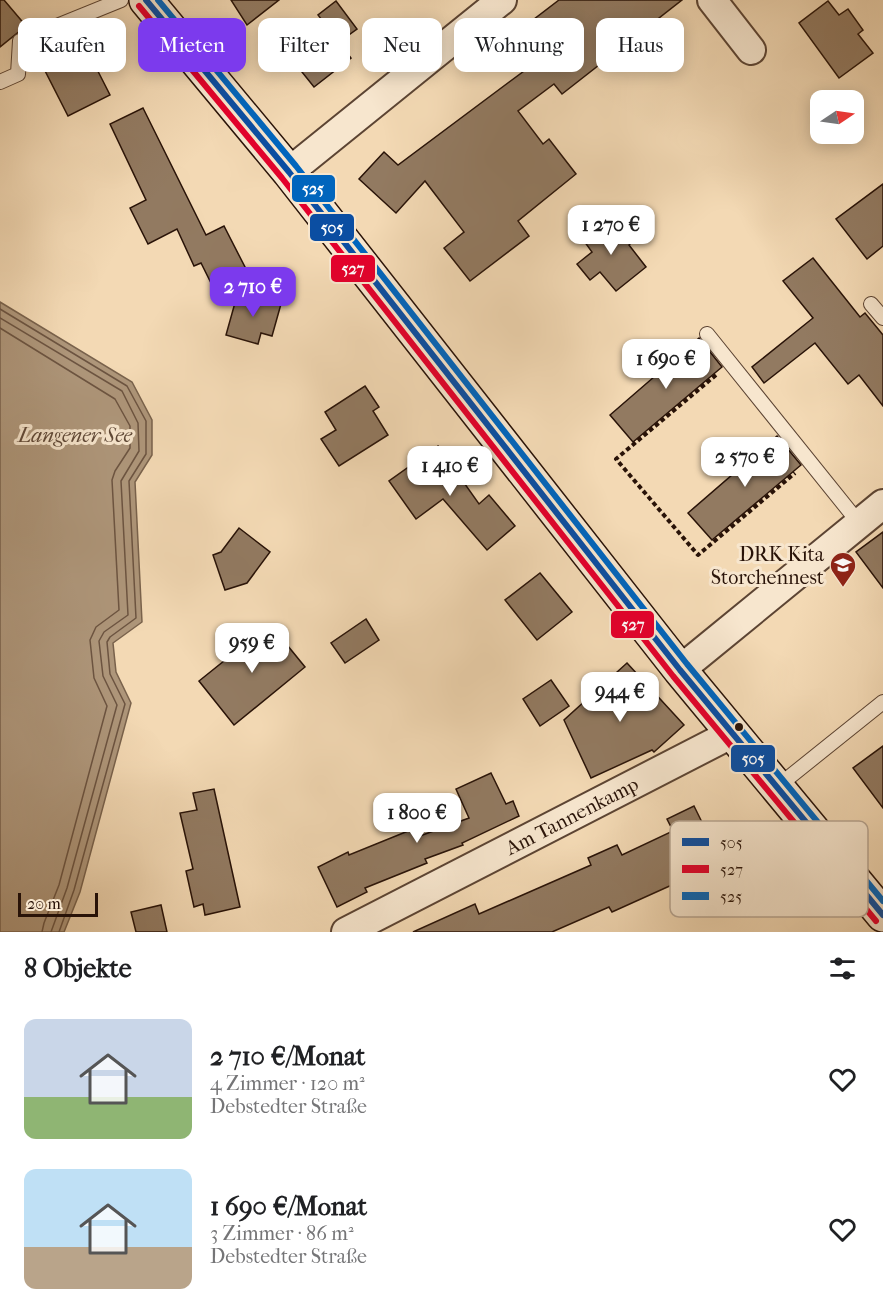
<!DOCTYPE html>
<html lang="de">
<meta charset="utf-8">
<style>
:root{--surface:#fff;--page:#f6f6f6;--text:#202124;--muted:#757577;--accent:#7c3aed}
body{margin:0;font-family:"IM FELL French Canon",serif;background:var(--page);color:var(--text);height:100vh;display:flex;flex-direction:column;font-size:22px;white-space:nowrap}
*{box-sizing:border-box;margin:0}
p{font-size:20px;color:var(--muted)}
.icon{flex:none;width:33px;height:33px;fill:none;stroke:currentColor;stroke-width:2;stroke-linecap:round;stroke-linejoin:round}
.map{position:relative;height:932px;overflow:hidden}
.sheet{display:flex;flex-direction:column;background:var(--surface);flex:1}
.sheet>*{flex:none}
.top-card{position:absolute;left:18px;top:18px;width:848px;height:54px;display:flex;gap:12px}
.needle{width:39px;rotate:77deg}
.controls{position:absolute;left:810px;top:90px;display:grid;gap:12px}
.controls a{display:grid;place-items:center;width:54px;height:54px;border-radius:12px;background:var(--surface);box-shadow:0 3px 15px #0003;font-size:30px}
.scale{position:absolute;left:18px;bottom:15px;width:80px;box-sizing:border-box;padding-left:6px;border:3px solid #291308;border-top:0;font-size:16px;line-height:21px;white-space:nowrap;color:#291308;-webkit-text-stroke:4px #f7e6ce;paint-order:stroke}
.price{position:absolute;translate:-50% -51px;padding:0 14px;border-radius:12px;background:#fff;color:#222;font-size:20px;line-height:39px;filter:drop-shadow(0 2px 3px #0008)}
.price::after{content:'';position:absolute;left:50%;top:36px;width:18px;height:14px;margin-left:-9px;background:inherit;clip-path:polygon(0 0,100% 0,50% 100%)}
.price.on{background:var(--accent);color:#fff}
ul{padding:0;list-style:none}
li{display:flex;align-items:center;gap:18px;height:150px;padding:0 24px}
li span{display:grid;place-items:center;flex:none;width:168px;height:120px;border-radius:12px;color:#555}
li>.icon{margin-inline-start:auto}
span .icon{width:72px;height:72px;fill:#fffc;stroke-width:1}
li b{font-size:26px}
h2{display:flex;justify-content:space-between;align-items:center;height:72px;padding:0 24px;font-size:26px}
.tag{padding:0 21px;border-radius:12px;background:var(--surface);box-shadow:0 3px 15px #0003;font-size:21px;line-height:54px}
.tag.on{background:var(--accent);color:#fff}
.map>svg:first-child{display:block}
.water{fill:#ae967a;stroke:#79624c;stroke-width:1.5}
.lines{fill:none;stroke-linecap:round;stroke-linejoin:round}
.shore{stroke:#6c5441;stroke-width:1.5}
.building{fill:#927a61;stroke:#291308;stroke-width:1.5}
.service-casing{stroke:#5c4433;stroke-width:16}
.minor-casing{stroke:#5c4433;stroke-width:32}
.secondary-casing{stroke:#291308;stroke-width:36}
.path{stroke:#291308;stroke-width:4;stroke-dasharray:4.5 3;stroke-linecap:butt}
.service{stroke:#f7e6ce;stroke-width:14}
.minor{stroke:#f7e6ce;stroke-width:28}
.secondary{stroke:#f7e6ce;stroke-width:33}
.bus-1-casing{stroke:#f7e6ce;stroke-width:10}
.bus-2-casing{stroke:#f7e6ce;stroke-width:10}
.bus-3-casing{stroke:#f7e6ce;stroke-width:10}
.bus-1{stroke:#0b4ea2;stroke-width:6}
.bus-2{stroke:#e4002b;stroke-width:6}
.bus-3{stroke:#0065bd;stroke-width:6}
.bus-dot{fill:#291308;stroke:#f7e6ce;stroke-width:2}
.labels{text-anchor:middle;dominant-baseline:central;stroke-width:6;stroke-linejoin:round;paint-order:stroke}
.poi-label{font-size:20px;fill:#291308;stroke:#f7e6ce;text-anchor:end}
.street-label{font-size:20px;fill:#291308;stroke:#f7e6ce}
.water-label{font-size:21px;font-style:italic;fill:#5e4736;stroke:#f7e6ce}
.key{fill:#f7e6ce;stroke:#b9a793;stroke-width:1.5}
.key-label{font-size:16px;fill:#291308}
.line-badge{stroke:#f7e6ce;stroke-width:2}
.badge-label{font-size:16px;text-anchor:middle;font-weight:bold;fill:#fff}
</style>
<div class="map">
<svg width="883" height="932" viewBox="0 0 883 932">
<rect width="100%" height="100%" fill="#f3d9b4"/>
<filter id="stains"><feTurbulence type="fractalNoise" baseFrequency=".00333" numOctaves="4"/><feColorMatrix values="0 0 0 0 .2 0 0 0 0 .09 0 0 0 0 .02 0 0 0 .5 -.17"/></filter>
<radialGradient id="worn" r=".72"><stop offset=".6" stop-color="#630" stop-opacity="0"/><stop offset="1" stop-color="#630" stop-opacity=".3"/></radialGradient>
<!-- water -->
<path class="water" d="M0,302L132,382L152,420V455L135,482L142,622L113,643L116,672L131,703L80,892L64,932H0Z"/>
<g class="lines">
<!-- shore -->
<g class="shore">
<path d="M0,309L127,386L146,421V454L129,481L136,618L110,637L107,642L110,674L125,704L74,890L59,932"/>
<path d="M0,318L122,391L138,423L139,451L121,481L128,615L104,632L99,641L103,676L117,705L67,888L51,932"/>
<path d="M0,328L115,399L130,426V448L115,471L112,480L119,610L96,627L90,640L94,678L107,706L59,885L44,923L42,932"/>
</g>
</g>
<!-- building -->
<g class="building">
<path d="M0,0H4L26,26L0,47Z"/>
<path d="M231,0H279L247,25Z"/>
<path d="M559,0H682L562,94L554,84L518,111L543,144L549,139L576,174L518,221L529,236L470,281L444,248L464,232L425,181L396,213L359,179L384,152L398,165L528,68L519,55L528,48L516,33Z"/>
<path d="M336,1L357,29L339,42L318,15Z"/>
<path d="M828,1L839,15L848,9L863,30L858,34L873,53L839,78L799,23Z"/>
<path d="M328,27L351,58L314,87L290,57Z"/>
<path d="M79,34L110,95L68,116L37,55Z"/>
<path d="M143,108L206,235L224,226L246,269L212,285L201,263L194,266L177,229L148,244L130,208L146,200L110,124Z"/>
<path d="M883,184V246L867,259L836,219Z"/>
<path d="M612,218L631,243L629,245L646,267L616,291L600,272L590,280L577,264L592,252L584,241Z"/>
<path d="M813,258L860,317L865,313L883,335V406L859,375L848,384L815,343L764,383L752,367L813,318L783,281Z"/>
<path d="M238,292L281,304L272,336L261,333L258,344L226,335Z"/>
<path d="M699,338L722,367L633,442L610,415Z"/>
<path d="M365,386L379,407L373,411L388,435L339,466L321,439L336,430L325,412Z"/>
<path d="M777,436L801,465L712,540L688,513Z"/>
<path d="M438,446L479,504L489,495L515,526L487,550L443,499L416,519L389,481Z"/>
<path d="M239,528L270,552L247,583L225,590L213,555L221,552Z"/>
<path d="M883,532V588L856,552Z"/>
<path d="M540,573L572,612L537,640L505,600Z"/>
<path d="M366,619L379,640L345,663L331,643Z"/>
<path d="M270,624L305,667L234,725L199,681Z"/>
<path d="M627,663L684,725L654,752L652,750L591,778L564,720Z"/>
<path d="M551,680L569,706L540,726L523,699Z"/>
<path d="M883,746V808L853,768Z"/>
<path d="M491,773L506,804L513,801L519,816L462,843L463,845L425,859L427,863L365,888L367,892L337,907L318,867L348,852L349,855L413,829L417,837L469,818L456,789Z"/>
<path d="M214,789L240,907L205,915L203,904L194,907L186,871L193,869L180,813L197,810L193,793Z"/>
<path d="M694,806L721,861L694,875L612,912L609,907L552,932H413L475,904L479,914L591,865L588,858L617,845L622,855L673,831L667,819Z"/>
<path d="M161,905L167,932H136L131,912Z"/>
</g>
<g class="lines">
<!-- service casing -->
<g class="service-casing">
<g id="service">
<path d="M0,82L18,74L20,41L121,0"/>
<path d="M871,304L883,318"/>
<path d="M707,334L859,523"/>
<path d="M777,787L883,702"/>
</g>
</g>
<!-- minor casing -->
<g class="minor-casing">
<g id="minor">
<path d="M712,0L751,50"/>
<path d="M289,172L502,0"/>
<path d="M680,670L883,504"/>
<path id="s1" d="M346,932L733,733"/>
</g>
</g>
<!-- secondary casing -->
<g class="secondary-casing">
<path id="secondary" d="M146,0L289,172L680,670L883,915"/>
</g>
<!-- path -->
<path class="path" d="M716,375L616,459L698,555L795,473"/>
<!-- service -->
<use href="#service" class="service"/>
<!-- minor -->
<use href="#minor" class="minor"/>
<!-- secondary -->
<use href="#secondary" class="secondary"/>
<!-- bus-1 casing -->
<g class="bus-1-casing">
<path id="bus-1" d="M146,0L289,172L680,670L883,915"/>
</g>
<!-- bus-2 casing -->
<g class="bus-2-casing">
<path id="bus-2" d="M139,6L282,178L673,676L876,921"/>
</g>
<!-- bus-3 casing -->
<g class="bus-3-casing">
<path id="bus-3" d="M158,0L296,166L687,664L883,901"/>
</g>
<!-- bus-1 -->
<use href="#bus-1" class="bus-1"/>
<!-- bus-2 -->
<use href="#bus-2" class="bus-2"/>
<!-- bus-3 -->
<use href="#bus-3" class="bus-3"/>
</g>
<!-- icons -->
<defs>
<g id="school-pin" transform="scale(1.35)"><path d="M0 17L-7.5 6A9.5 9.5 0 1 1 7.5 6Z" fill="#8f2418" stroke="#f7e6ce"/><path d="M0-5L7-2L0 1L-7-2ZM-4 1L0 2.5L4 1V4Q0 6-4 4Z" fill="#fff"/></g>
</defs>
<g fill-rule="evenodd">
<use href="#school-pin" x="843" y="565"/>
</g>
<!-- markers -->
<circle class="bus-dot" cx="739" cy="727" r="5"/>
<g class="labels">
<!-- poi labels -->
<g class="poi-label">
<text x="824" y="554">DRK Kita<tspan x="824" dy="23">Storchennest</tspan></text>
</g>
<!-- street labels -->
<g class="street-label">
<text stroke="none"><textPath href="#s1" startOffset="254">Am Tannenkamp</textPath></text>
</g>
<!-- water labels -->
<g class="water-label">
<text x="75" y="435">Langener See</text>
</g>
</g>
<!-- legend -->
<rect x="670" y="821" width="198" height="96" rx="9" class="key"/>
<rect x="682" y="838" width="27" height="8" fill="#0b4ea2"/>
<rect x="682" y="865" width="27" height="8" fill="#e4002b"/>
<rect x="682" y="892" width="27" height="8" fill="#0065bd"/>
<g class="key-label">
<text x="720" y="848">505</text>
<text x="720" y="875">527</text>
<text x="720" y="902">525</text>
</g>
<g class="line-badge">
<rect x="291" y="174" width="45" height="29" rx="6" fill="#0065bd"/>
<rect x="309" y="213" width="46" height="29" rx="6" fill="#0b4ea2"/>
<rect x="330" y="254" width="46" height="29" rx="6" fill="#e4002b"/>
<rect x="610" y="610" width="45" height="29" rx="6" fill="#e4002b"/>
<rect x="730" y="744" width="46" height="29" rx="6" fill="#0b4ea2"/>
</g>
<g class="badge-label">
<text x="313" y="194">525</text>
<text x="332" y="233">505</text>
<text x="353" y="274">527</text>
<text x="633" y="630">527</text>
<text x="753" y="764">505</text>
</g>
<rect width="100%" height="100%" filter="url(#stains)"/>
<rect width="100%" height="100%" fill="url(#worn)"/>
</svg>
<div class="controls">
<a><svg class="needle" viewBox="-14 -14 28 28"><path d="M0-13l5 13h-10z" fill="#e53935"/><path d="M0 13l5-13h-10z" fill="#757577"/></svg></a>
</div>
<div class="scale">20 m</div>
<b class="price" style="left:611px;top:256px">1 270 €</b>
<b class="price on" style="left:253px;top:318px">2 710 €</b>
<b class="price" style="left:666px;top:390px">1 690 €</b>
<b class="price" style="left:745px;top:488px">2 570 €</b>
<b class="price" style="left:450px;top:497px">1 410 €</b>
<b class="price" style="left:252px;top:674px">959 €</b>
<b class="price" style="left:620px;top:723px">944 €</b>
<b class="price" style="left:417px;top:844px">1 800 €</b>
<div class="top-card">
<a class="tag">Kaufen</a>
<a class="tag on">Mieten</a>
<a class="tag">Filter</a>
<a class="tag">Neu</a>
<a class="tag">Wohnung</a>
<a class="tag">Haus</a>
</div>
</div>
<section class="sheet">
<h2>8 Objekte<svg class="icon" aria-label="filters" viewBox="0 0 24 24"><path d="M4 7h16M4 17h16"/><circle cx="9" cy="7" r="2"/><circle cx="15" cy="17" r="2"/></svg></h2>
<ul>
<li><span style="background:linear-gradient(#c9d6e8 65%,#8fb573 0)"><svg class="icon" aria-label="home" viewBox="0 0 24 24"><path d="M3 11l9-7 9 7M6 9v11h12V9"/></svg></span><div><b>2 710 €/Monat</b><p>4 Zimmer · 120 m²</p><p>Debstedter Straße</p></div><svg class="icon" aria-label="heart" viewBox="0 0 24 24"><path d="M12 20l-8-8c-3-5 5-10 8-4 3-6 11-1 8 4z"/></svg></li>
<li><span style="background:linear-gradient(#bfe0f5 65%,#b9a48a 0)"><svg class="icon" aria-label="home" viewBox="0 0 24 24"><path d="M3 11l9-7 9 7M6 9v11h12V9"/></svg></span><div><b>1 690 €/Monat</b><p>3 Zimmer · 86 m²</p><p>Debstedter Straße</p></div><svg class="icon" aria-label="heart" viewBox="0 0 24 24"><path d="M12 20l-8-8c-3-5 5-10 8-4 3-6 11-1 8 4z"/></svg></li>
</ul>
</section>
